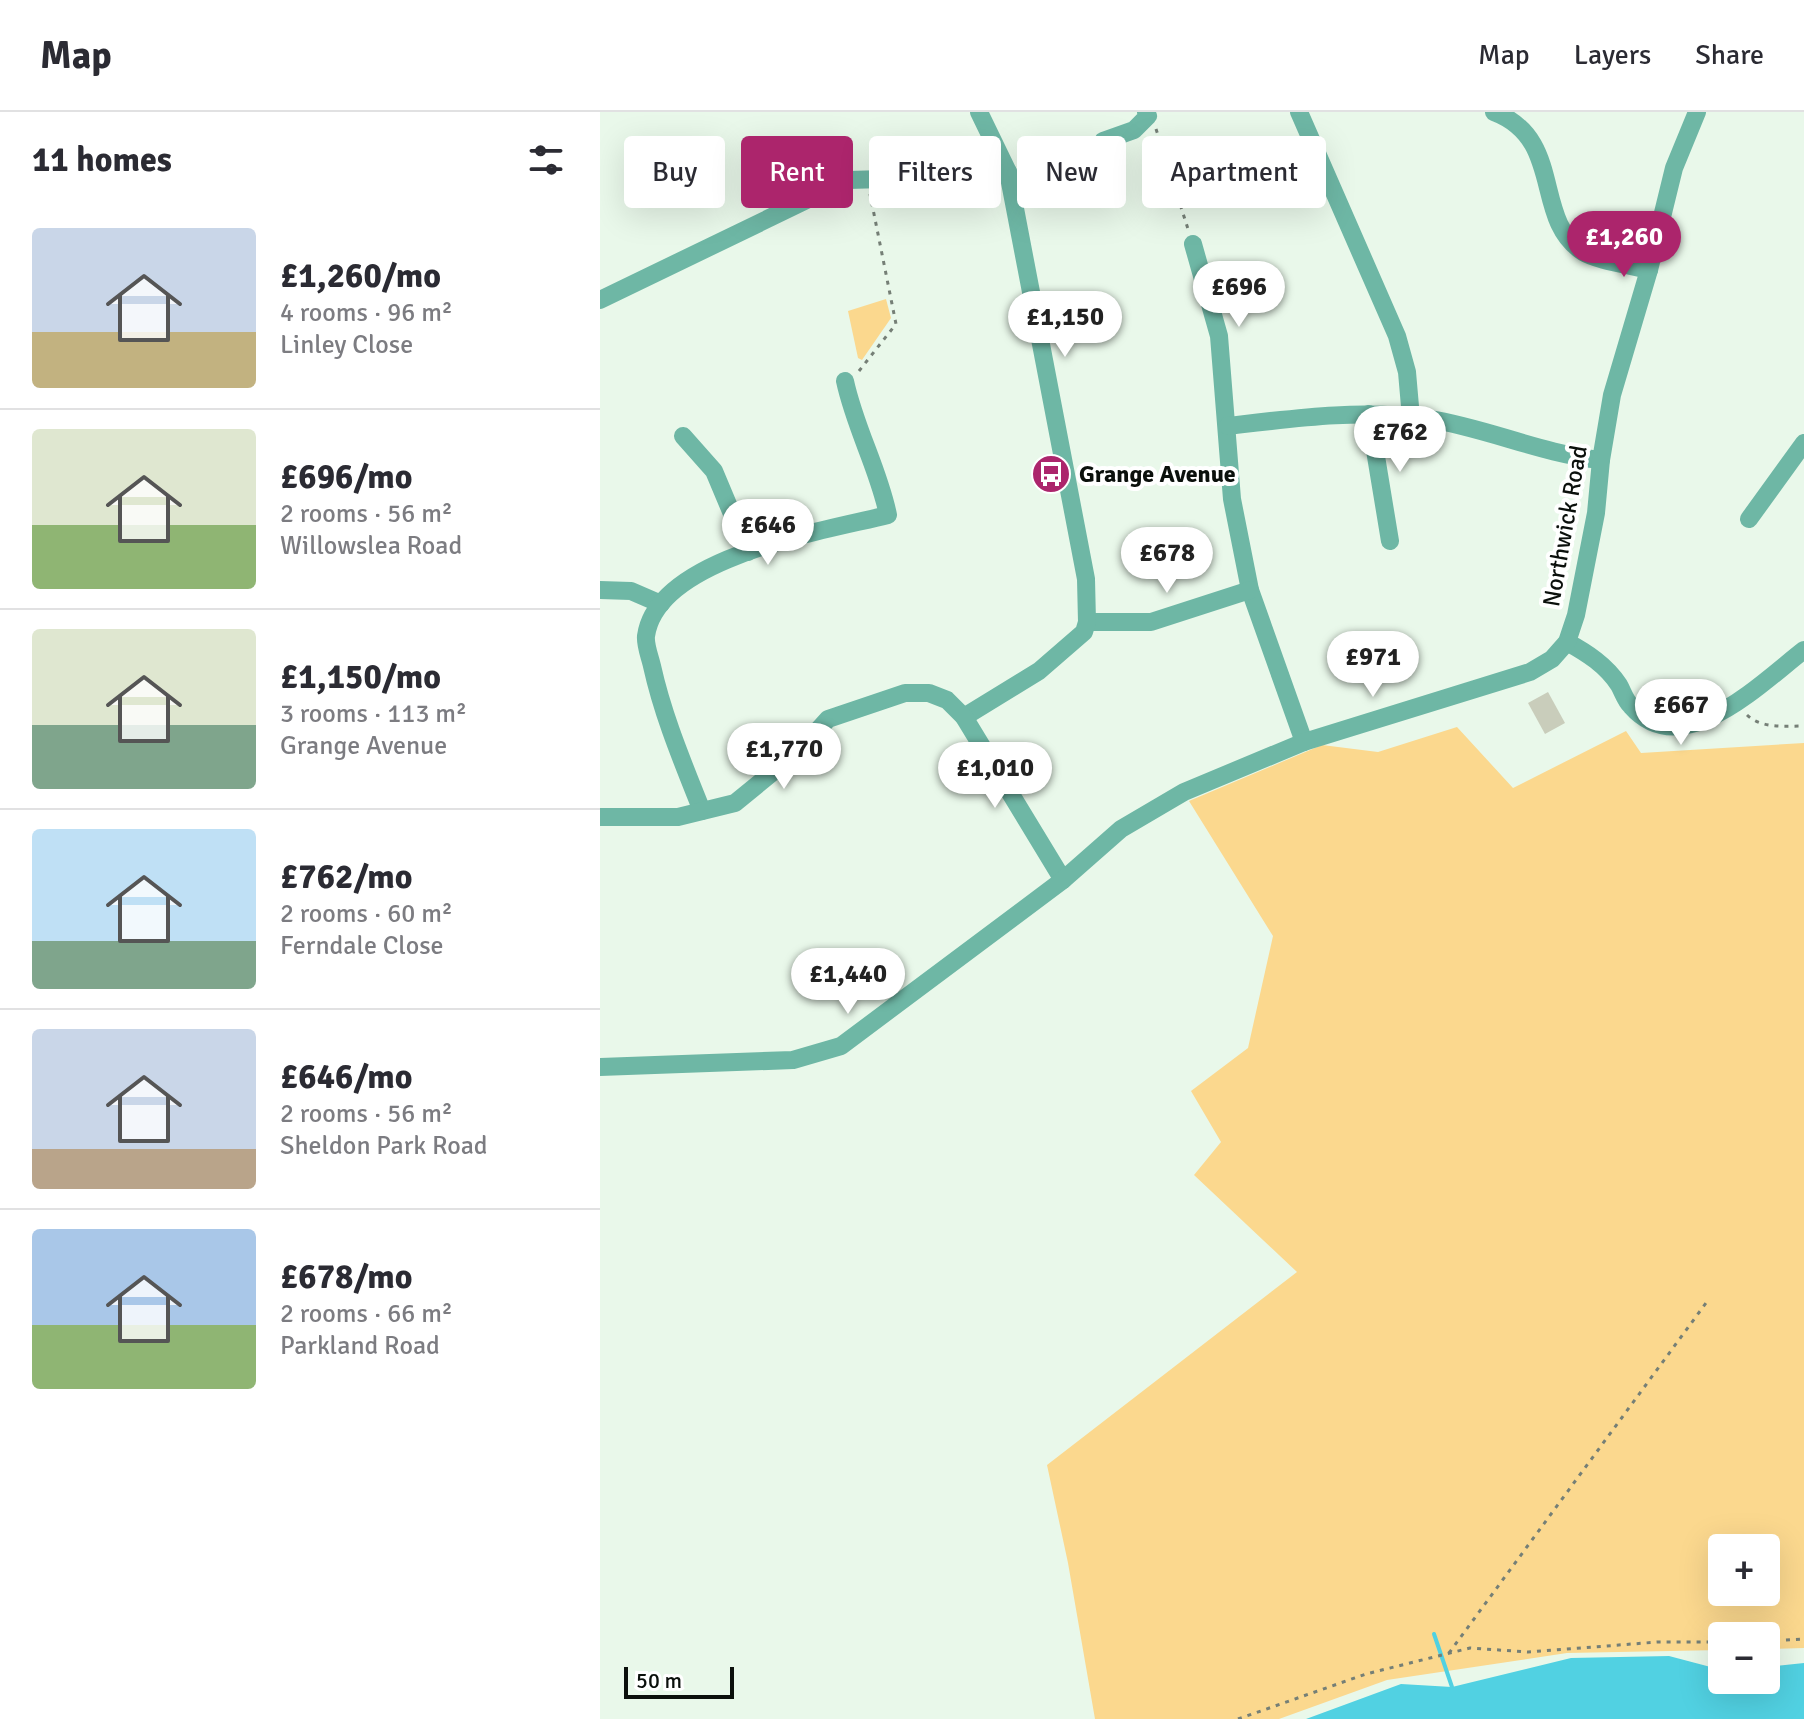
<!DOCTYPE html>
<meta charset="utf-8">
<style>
:root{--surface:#fff;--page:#f7f7f7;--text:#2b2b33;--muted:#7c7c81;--line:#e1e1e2;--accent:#ac256c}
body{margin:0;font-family:Signika,sans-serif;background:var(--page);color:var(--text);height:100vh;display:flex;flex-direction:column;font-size:30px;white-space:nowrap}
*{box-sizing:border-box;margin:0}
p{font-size:26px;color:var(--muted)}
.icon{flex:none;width:44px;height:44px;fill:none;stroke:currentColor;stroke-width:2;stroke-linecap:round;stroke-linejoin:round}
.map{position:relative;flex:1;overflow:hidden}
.panel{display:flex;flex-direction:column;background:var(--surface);width:600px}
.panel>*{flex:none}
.hud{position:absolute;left:24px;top:24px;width:760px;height:72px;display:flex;gap:16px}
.buttons{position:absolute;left:1108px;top:1422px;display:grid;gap:16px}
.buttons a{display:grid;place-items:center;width:72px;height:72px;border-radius:8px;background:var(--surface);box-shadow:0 8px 32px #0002;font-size:40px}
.scale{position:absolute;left:24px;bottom:20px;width:110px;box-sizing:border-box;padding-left:8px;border:4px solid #0b100c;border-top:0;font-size:22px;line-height:28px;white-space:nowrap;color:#0b100c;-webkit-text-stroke:6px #fff;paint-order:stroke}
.price{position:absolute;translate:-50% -68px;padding:0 18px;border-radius:28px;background:#fff;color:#222;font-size:26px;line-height:52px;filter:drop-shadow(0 2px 4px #0008)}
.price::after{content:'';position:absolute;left:50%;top:48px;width:24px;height:18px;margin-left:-12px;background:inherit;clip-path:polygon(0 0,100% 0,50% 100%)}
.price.on{background:var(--accent);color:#fff}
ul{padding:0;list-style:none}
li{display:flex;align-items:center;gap:24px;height:200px;padding:0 32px}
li+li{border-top:2px solid var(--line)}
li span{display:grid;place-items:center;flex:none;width:224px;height:160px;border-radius:8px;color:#555}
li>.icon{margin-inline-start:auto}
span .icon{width:96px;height:96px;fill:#fffc;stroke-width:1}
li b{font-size:34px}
h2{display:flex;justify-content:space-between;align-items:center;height:96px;padding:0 32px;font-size:34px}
.chip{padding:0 28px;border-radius:8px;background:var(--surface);box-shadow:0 8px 32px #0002;font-size:28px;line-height:72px}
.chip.on{background:var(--accent);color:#fff}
header{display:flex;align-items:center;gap:48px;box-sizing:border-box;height:112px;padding:0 40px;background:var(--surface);border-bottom:2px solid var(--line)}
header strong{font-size:38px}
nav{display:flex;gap:44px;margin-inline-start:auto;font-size:28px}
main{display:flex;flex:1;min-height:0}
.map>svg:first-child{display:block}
.green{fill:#fbd88e;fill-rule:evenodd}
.water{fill:#51d1e2}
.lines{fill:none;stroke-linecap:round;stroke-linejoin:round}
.stream{stroke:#51d1e2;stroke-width:4}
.building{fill:#c9cdbb}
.path{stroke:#757f76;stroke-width:3;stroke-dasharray:4 6;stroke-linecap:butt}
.minor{stroke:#6eb7a5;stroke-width:18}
.labels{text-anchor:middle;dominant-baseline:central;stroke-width:8;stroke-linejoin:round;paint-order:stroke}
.poi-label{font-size:24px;font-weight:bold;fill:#0b100c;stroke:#fff;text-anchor:start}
.street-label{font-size:24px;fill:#0b100c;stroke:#fff}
</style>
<header>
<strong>Map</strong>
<nav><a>Map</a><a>Layers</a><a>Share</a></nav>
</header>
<main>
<section class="panel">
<h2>11 homes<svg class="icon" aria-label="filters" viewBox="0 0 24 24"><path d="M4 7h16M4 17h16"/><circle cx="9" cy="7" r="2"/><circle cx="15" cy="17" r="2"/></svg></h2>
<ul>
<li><span style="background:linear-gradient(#c9d6e8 65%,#c2b280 0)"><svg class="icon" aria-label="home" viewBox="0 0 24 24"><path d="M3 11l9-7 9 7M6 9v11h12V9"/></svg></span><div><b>£1,260/mo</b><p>4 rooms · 96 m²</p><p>Linley Close</p></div></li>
<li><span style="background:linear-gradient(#dfe7d0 60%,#8fb573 0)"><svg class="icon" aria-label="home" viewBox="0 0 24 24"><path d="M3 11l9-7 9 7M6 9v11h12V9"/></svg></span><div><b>£696/mo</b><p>2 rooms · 56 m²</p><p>Willowslea Road</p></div></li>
<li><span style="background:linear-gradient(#dfe7d0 60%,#7fa58c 0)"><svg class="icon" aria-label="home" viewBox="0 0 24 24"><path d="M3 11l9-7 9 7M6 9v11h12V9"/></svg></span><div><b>£1,150/mo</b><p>3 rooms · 113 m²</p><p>Grange Avenue</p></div></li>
<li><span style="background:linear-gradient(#bfe0f5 70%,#7fa58c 0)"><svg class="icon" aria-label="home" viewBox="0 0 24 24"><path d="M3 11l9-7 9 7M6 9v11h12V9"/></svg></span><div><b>£762/mo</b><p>2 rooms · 60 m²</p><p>Ferndale Close</p></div></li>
<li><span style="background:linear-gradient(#c9d6e8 75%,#b9a48a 0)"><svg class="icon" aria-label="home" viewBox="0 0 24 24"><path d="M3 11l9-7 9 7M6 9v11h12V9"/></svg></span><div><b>£646/mo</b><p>2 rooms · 56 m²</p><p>Sheldon Park Road</p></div></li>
<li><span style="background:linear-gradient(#a9c7e8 60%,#8fb573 0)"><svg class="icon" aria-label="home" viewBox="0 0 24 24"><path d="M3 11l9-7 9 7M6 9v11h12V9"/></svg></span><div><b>£678/mo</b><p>2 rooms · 66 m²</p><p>Parkland Road</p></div></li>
</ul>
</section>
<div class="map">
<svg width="1204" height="1607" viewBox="0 0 1204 1607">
<rect width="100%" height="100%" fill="#e9f8ea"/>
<!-- green -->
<g class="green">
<path d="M286,187L291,206L262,248L258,246L248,199Z"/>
<path d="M857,615L913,676L1026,619L1041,641L1204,631V1536L1166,1537V1524H1122V1538L967,1541L787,1568L679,1607H495L468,1451L447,1353L697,1160L594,1063L621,1030L591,979L648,936L673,824L589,689L722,633L778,640ZM1122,1436H1166V1480H1122Z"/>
</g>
<!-- water -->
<path class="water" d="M1069,1544L1122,1558V1568H1166V1555L1204,1551V1607H706L801,1572L852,1575L971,1546Z"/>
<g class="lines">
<!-- stream -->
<path class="stream" d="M834,1522L852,1575"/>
</g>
<!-- building -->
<path class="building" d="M948,580L965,611L945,622L928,591Z"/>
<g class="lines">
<!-- path -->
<g class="path">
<path d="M556,17L588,117"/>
<path d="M259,259L296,212L270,82"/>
<path d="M1147,603C1162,617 1185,614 1204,614"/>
<path d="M1166,1529L1204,1527"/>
<path d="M849,1541L1106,1191"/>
<path d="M638,1607L766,1562L870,1536L928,1540L1058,1530H1122"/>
</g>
<!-- minor -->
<g class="minor">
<path d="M699,0L797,224L807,260L811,306"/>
<path d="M894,0C965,27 932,107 983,140C998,149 1031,153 1049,158"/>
<path d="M503,29L534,18L548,4L546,0"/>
<path d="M593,132L619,224L632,387L650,478L704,630"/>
<path d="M0,188L248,68L392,64L408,60"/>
<path d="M769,302L790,429"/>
<path d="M628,314C696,306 761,297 829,307C887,316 942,342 1001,348"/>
<path d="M83,324L114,359L148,440"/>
<path d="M1149,407L1204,331"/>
<path d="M0,478L31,479L61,492"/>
<path d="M487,510H551L650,478"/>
<path d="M967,530C987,541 1006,553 1019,573C1023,580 1025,588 1031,594C1082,652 1161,571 1204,538"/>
<path d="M364,605L439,559L484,520L487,510L486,467L408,60L379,0"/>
<path d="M102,699C83,651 63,604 52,554C50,545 45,533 46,524C57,445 224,419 288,403C279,358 255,316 245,269"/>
<path d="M0,705H78L135,691L201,637L228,607L305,581H329L347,588L364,605L463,768"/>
<path d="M0,955L193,948L241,934L463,768L521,717L584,680L704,630L930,560L952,547L967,530L976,503L996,401L1001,348L1012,283L1049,158L1074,56L1097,0"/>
</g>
</g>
<!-- icons -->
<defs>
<g id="bus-disc" transform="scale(2)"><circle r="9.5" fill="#ac256c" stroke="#fff"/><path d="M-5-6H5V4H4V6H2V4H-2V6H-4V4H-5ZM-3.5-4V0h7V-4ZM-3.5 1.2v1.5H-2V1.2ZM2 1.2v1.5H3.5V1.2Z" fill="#fff"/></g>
</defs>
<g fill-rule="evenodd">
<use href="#bus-disc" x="451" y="362"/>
</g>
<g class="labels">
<!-- poi labels -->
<g class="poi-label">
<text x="479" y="362">Grange Avenue</text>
</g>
<!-- street labels -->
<g class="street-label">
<text transform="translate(965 414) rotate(-80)">Northwick Road</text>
</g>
</g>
</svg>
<div class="buttons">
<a>+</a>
<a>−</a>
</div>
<div class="scale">50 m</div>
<b class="price on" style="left:1024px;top:167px">£1,260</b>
<b class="price" style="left:639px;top:217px">£696</b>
<b class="price" style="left:465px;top:247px">£1,150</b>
<b class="price" style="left:800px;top:362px">£762</b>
<b class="price" style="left:168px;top:455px">£646</b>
<b class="price" style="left:567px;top:483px">£678</b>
<b class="price" style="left:773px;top:587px">£971</b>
<b class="price" style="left:1081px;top:635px">£667</b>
<b class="price" style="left:184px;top:679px">£1,770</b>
<b class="price" style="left:395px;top:698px">£1,010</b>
<b class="price" style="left:248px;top:904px">£1,440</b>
<div class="hud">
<a class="chip">Buy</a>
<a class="chip on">Rent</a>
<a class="chip">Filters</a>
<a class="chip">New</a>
<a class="chip">Apartment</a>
</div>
</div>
</main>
